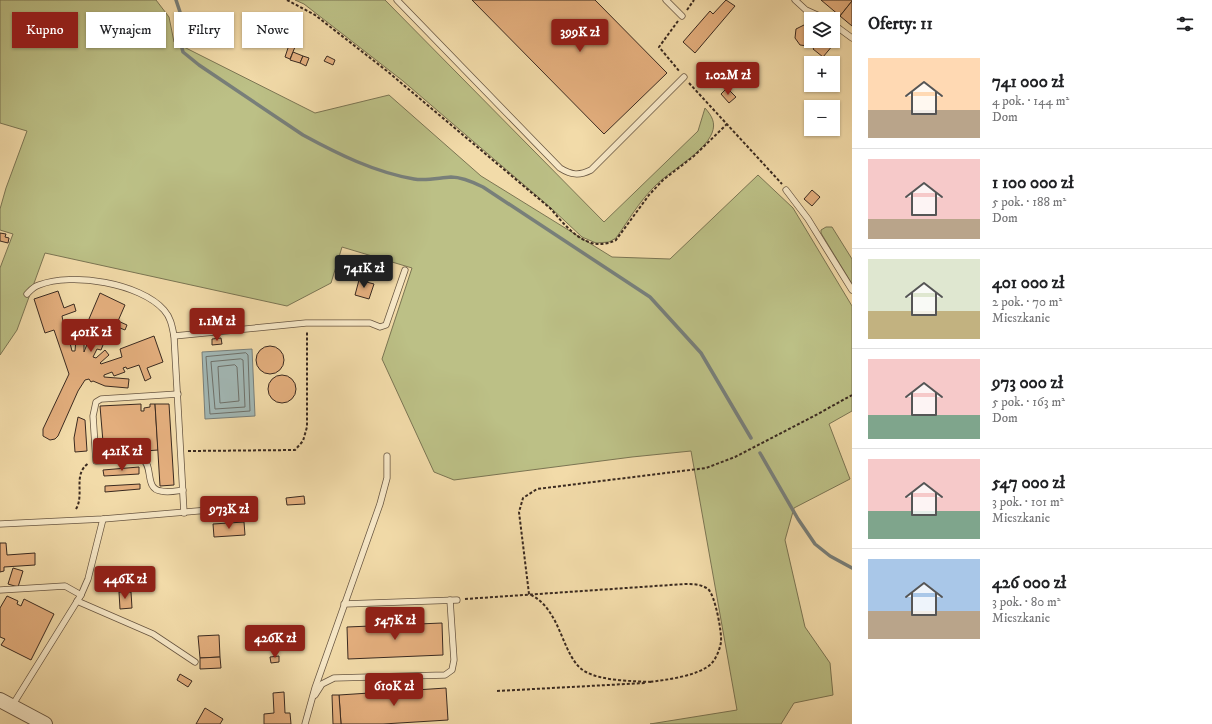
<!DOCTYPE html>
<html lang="pl">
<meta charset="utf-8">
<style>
:root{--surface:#fff;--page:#f6f6f6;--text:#202124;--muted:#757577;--line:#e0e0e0;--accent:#8f2418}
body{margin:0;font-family:"IM FELL DW Pica",serif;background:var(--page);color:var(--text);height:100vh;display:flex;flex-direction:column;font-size:15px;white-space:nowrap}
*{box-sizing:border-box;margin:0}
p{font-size:13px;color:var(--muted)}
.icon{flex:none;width:22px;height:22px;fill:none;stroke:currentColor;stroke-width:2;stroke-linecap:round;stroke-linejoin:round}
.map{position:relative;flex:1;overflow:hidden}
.drawer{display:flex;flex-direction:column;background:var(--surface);width:360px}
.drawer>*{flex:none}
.top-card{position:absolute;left:12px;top:12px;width:380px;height:36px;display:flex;gap:8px}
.controls{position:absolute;left:804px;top:12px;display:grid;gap:8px}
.controls a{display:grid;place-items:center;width:36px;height:36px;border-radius:0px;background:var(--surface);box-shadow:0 1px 3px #0004;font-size:20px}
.price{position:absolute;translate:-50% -34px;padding:0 9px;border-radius:4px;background:var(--accent);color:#fff;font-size:13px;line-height:26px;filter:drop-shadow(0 1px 2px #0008)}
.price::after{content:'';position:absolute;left:50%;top:24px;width:12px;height:9px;margin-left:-6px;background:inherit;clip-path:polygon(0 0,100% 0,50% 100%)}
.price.selected{background:#222;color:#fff}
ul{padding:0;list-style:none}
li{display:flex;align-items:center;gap:12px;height:100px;padding:0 16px}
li+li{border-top:1px solid var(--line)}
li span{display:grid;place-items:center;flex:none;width:112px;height:80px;border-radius:0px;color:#555}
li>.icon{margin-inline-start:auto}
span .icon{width:48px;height:48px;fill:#fffc;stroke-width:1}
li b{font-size:17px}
h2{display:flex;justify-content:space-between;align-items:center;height:48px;padding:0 16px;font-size:17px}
.tag{padding:0 14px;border-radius:0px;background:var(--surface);box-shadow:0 1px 3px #0004;font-size:14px;line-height:36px}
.tag.selected{background:var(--accent);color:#fff}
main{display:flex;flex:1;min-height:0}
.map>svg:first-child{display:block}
.green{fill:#bcc086;stroke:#7b7553}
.water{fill:#a2b8b6;stroke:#787f7a}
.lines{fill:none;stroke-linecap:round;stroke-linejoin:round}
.shore{stroke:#6e716b;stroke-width:1}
.stream{stroke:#787f7a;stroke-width:3.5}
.building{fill:#e3ae7d;stroke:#3a2a20}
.service-casing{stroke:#685642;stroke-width:7}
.tertiary-casing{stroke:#685642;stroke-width:16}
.path{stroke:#3a2a20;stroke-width:2;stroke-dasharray:3 2;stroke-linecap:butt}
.service{stroke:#f7e8c7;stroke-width:5.5}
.tertiary{stroke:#f7e8c7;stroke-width:14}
</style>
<main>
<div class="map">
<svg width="852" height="724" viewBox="0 0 852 724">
<rect width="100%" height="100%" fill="#f2dba9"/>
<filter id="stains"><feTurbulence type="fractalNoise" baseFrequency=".005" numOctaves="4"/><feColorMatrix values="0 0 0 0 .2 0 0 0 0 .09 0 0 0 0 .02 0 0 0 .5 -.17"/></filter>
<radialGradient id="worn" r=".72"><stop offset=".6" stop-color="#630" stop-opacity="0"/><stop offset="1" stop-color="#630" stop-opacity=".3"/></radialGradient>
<!-- green -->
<g class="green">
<path d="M0,0H156L169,17L174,42L315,113L389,95L481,176L612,257L670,259L758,175L793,208L852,306V411L829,424L850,479L794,508L785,540L805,627L830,663L833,695L794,703L781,724H650L737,710L691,451L632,457L454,480L434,472L382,359L412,268L342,247L331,283L287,306L45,253L17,330L0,355V268L13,234L0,230V209L6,188L27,131L0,123Z"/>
<path d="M295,0H385L604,222L698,131L705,108C712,116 716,123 712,133C704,153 669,171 654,187C639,202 628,221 616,238L609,242L596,243L582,237L551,208L403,81L304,4Z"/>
<path d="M826,227H832L852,259V284L821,233V230Z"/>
</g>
<!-- water -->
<path class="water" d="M252,349L255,416L205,419L202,352Z"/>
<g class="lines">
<!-- shore -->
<g class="shore">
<path d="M246,353L248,355L250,411L210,414L206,357Z"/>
<path d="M241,359L243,360L245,407L215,409L211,362Z"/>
<path d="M235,365L237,367L239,401L220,403L218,367Z"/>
</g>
<!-- stream -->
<g class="stream">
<path d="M176,0L180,12L179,37L183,52L199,65L303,135C338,154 374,172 414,179C426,181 438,178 451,177C462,177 473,182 483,187L650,297L701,353L751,438"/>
<path d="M760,453L798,519L815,544L830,556L852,568"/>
</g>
</g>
<!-- building -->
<g class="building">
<path d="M472,0H595L667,73L604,134Z"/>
<path d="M726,0L735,6L695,53L683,42L710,11L713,14Z"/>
<path d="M821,0H852V1L840,16Z"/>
<path d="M852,1V26L840,16Z"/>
<path d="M804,25L811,26V41H814L808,46L800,45L795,38L796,29Z"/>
<path d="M819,41H828L833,45L823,57L813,49Z"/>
<path d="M289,45L295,47L290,59L285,57Z"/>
<path d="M293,52L303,56L300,63L290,60Z"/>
<path d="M303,56L309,58L306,66L300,63Z"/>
<path d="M327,56L335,60L333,65L324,61Z"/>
<path d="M727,88L736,97L729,103L721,94Z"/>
<path d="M812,190L820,197L812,206L804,199Z"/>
<path d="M0,233L6,234L5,237L9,238L8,243L0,241Z"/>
<path d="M359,280L374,284L369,299L355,295Z"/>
<path d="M58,291L64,308L74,304L76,311L62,316L65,332L70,330L74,342L70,343L72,351H75L76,339L84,340V352L93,329L86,326L100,293L125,305L118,321L127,325L125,330L110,324L102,338L105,340L101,350L97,349L93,357L96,358L105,350L109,355L100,363L101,364L122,357L120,349L154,336L163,362L147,368L151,378L145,381L139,365L127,369L126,367L123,368L125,372L114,376L112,372L104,375V377L129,379L128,388L105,386L93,381L91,382L89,379L85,380L78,391L58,436L55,439L50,440L43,436V429L69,374L54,330L45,333L34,299Z"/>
<path d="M221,338L222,344L212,345V339Z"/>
<circle cx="270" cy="360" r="14"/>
<circle cx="282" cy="389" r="14"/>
<path d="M141,404V411H144V408L150,407V404H155L158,450L104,454L100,406Z"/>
<path d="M155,404H169L174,485L160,486Z"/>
<path d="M78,417L85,420L87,451L75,452L74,438Z"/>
<path d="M139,467V474L104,476L103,470Z"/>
<path d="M140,484V489L105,492V486Z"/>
<path d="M304,496L305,504L287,505L286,498Z"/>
<path d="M244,522L245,535L214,537L213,524Z"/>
<path d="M0,543H6L7,555L35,553V565L4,567V571L0,572Z"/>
<path d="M13,568L23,571L18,587L8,584Z"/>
<path d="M119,592H131L132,608L120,609Z"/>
<path d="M7,596L18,601L17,604L21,606L24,599L54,614L31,660L1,645L5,639L0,637V608Z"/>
<path d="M442,623L443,655L348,659L347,627Z"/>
<path d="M219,635L220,657L200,658L198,636Z"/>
<path d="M279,656V662L271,663L270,657Z"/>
<path d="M220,657L221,668L200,669V658Z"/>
<path d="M180,674L192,681L188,687L177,680Z"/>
<path d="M446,688L448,720L383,724H341L339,695Z"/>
<path d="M284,692L285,713H290L291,724H264V714L274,713L273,693Z"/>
<path d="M332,695H339L341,724H333Z"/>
<path d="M205,708L223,719L220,724H196Z"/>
</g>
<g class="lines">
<!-- service casing -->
<g class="service-casing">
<g id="service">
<path d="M397,0L560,168C571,175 579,176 591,170L684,77"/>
<path d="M666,0L682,16"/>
<path d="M795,0L806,10L826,19"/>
<path d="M833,24L852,38"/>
<path d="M786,190L808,219L852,290"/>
<path d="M27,294C30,291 34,286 39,285C72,272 140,283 164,310C171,318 172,326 174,336L184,513"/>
<path d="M174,336L306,323H370L380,327L386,325L405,270"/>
<path d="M178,394L101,399L96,402L93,416L96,461L142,459C154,465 144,489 161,491C168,493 176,491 183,490"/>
<path d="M0,524L103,519L221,509"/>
<path d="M0,590L65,586L81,595"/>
<path d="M77,601L153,634L195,662"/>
<path d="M344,604L457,600"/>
<path d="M315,695L322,684L334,678L445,675L452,670L454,660L450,600"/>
<path d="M12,706L81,595L88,579L103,519"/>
<path d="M305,724L315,688L380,504L387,478V456"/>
</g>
</g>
<!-- tertiary casing -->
<g class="tertiary-casing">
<path id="tertiary" d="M0,700L45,724"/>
</g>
<!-- path -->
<g class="path">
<path d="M287,0L315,15L387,71L551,209C568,229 588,254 616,240L649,195L663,180L694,156L727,124"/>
<path d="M687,10L694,0"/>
<path d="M678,21L659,47L680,72"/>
<path d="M689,83L782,184"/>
<path d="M188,451L295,450L303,441L307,427V331"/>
<path d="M76,509C85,494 72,474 89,463"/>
<path d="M465,599L685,584C693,584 701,584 708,589C715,595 722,632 721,642C720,649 716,659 711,664C698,676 666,680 649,682"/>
<path d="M651,682C632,681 603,681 586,672C561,659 563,609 529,594L519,512L523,498L537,489L706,468L735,457L816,415L852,395"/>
<path d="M497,691L645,683"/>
</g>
<!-- service -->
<use href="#service" class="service"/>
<!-- tertiary -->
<use href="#tertiary" class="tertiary"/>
</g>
<rect width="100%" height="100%" filter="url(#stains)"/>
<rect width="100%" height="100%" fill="url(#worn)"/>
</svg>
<div class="controls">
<a><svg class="icon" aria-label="layers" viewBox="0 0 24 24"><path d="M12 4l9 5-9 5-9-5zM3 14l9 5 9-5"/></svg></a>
<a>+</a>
<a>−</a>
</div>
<b class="price" style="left:580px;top:53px">399K zł</b>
<b class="price" style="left:728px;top:96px">1.02M zł</b>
<b class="price selected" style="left:364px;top:289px">741K zł</b>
<b class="price" style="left:217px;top:342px">1.1M zł</b>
<b class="price" style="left:91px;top:353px">401K zł</b>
<b class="price" style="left:122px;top:472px">421K zł</b>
<b class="price" style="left:229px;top:530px">973K zł</b>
<b class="price" style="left:125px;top:600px">446K zł</b>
<b class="price" style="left:395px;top:641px">547K zł</b>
<b class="price" style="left:275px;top:659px">426K zł</b>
<b class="price" style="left:394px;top:707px">610K zł</b>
<div class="top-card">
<a class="tag selected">Kupno</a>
<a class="tag">Wynajem</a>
<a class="tag">Filtry</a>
<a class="tag">Nowe</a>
</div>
</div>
<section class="drawer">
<h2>Oferty: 11<svg class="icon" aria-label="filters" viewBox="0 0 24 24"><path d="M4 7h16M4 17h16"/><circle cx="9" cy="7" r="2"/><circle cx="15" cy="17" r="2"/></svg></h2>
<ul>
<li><span style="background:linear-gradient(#ffd9b3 65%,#b9a48a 0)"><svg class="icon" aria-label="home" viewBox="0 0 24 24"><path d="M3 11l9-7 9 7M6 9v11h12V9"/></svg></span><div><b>741 000 zł</b><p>4 pok. · 144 m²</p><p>Dom</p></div></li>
<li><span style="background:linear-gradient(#f6c9c9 75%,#b9a48a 0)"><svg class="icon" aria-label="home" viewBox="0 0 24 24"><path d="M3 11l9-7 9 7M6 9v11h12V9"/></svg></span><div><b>1 100 000 zł</b><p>5 pok. · 188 m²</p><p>Dom</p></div></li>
<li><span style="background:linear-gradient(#dfe7d0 65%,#c2b280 0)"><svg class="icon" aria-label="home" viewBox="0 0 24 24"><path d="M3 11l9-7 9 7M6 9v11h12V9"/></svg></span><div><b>401 000 zł</b><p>2 pok. · 70 m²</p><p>Mieszkanie</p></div></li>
<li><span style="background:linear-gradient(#f6c9c9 70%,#7fa58c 0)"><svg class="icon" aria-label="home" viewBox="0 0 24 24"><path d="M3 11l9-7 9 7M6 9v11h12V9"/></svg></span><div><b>973 000 zł</b><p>5 pok. · 163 m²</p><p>Dom</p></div></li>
<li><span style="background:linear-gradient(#f6c9c9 65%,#7fa58c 0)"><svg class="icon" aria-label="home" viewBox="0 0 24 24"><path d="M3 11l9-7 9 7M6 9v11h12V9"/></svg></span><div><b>547 000 zł</b><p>3 pok. · 101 m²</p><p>Mieszkanie</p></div></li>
<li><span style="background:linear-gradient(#a9c7e8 65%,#b9a48a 0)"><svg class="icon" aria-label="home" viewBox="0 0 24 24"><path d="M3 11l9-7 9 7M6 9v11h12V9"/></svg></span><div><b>426 000 zł</b><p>3 pok. · 80 m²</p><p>Mieszkanie</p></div></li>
</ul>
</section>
</main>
